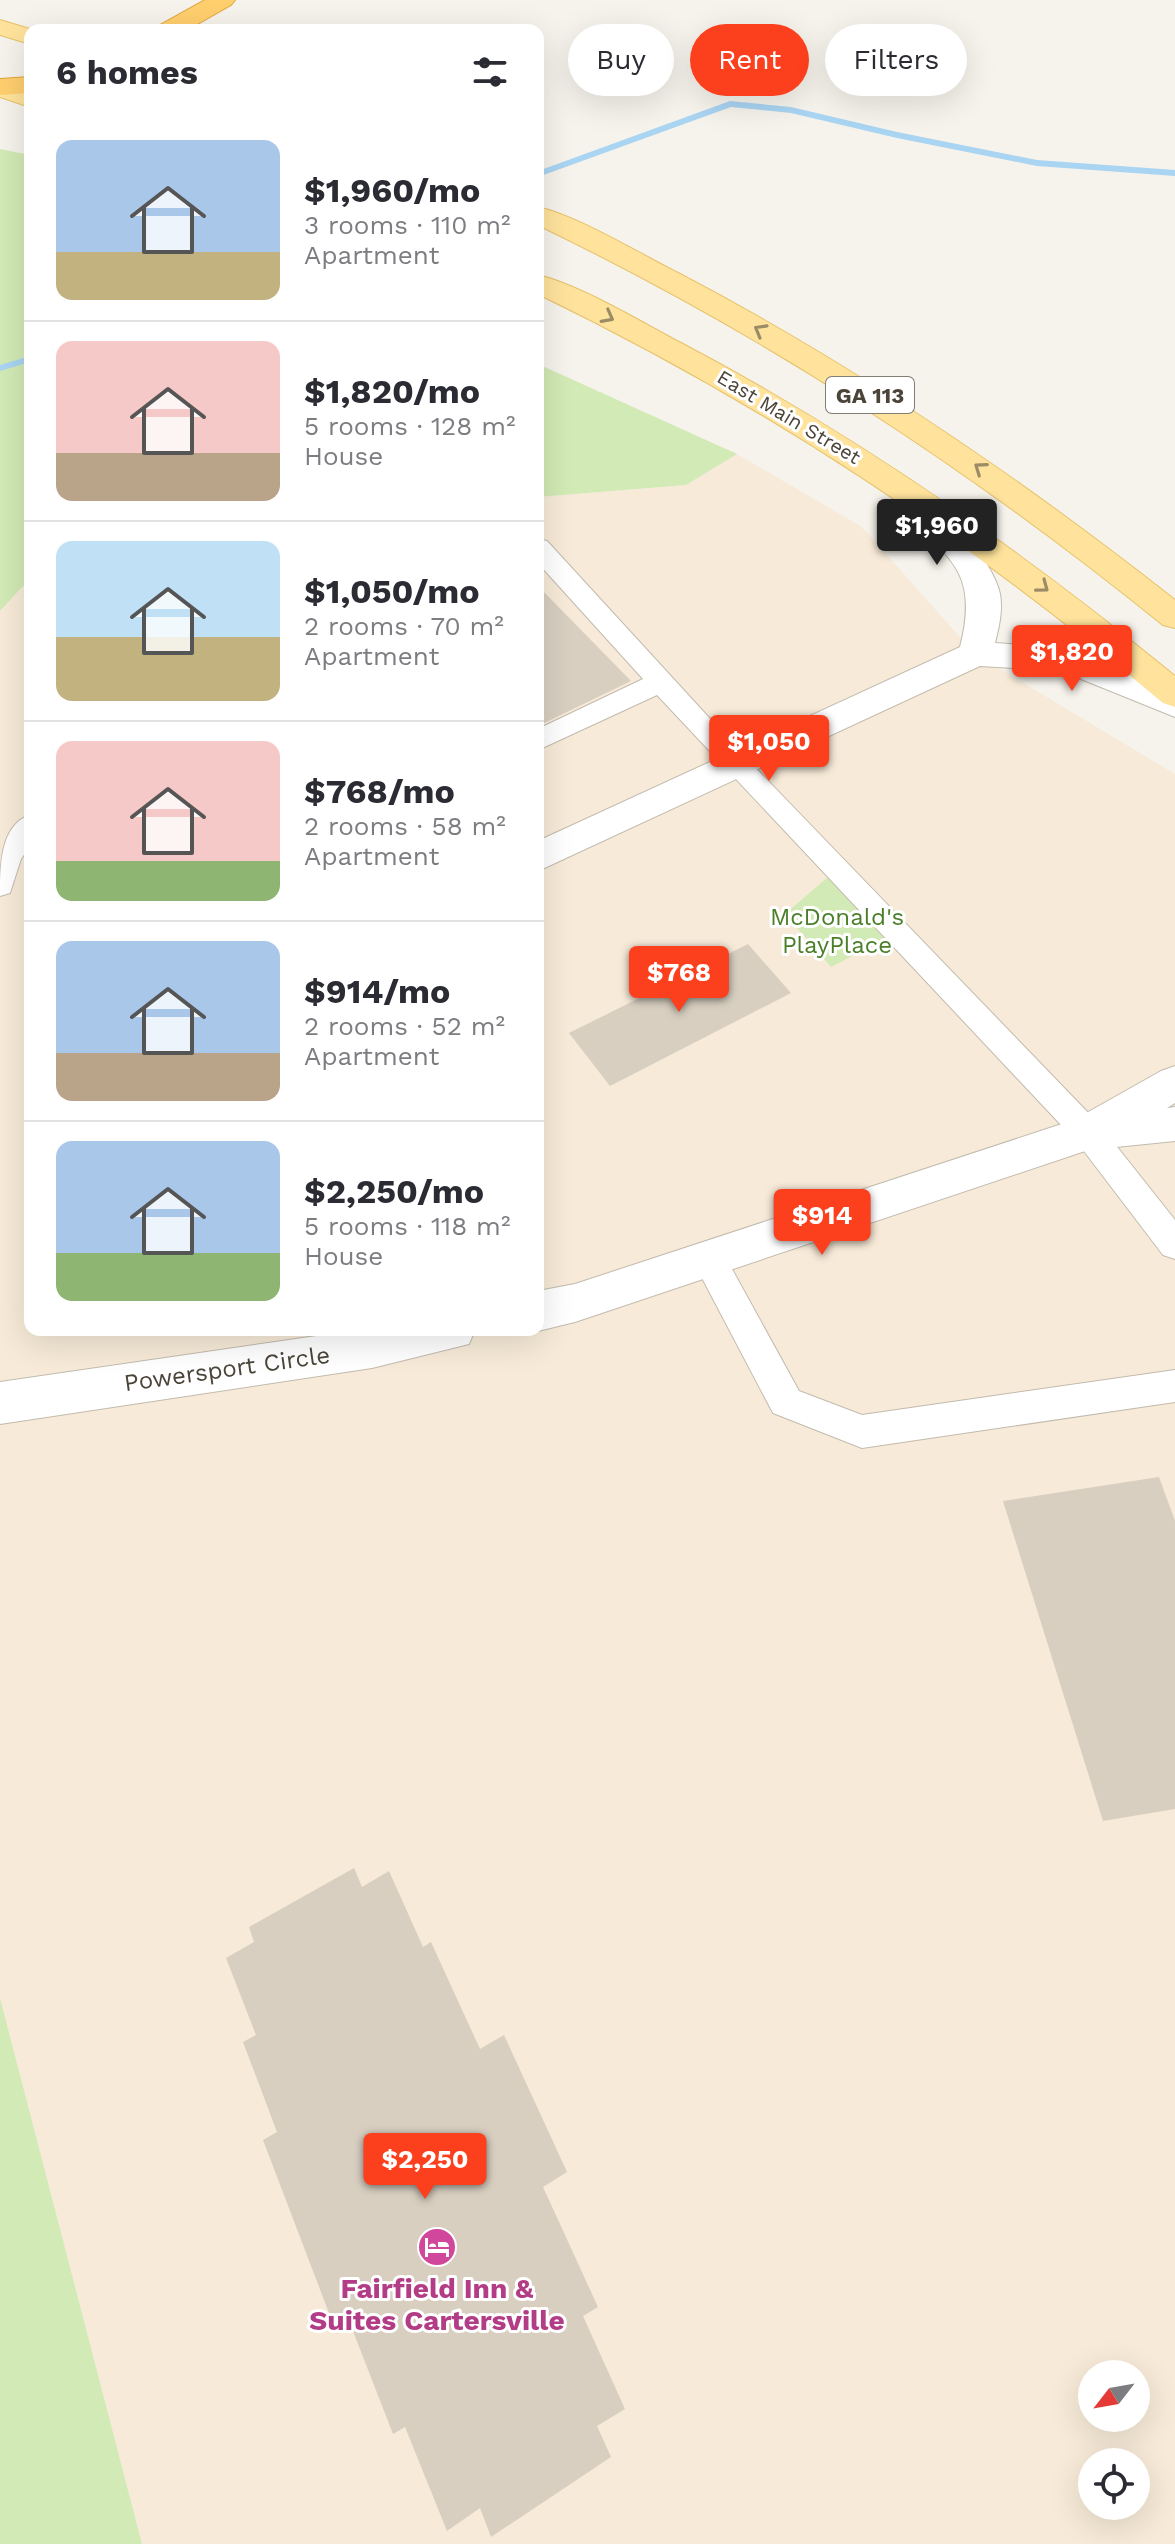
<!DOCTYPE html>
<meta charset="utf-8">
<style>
:root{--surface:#fff;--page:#f2f2f3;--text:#2b2b33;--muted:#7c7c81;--line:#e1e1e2;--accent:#fc3f1d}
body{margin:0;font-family:"Work Sans",sans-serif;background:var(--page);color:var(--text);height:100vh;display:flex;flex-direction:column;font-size:30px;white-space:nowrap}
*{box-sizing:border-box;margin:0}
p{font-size:26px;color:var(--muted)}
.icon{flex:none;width:44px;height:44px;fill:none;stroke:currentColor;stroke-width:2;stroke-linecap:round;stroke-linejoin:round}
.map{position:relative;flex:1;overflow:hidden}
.sheet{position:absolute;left:24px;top:24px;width:520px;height:1312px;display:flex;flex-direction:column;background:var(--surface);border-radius:16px;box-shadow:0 8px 32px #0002}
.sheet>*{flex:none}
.guide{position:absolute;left:568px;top:24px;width:486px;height:72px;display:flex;gap:16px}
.needle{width:52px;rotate:239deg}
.controls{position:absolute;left:1078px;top:2360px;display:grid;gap:16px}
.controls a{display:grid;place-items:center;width:72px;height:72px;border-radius:50%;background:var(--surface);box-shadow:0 8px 32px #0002;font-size:40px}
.price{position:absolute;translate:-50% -68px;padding:0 18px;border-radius:8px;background:var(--accent);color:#fff;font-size:26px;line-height:52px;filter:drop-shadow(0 2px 4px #0008)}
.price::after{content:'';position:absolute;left:50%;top:48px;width:24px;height:18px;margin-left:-12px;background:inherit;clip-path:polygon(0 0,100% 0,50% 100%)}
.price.selected{background:#222;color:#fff}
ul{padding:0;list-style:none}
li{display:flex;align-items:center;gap:24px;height:200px;padding:0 32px}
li+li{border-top:2px solid var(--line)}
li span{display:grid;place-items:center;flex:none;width:224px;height:160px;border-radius:16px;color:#555}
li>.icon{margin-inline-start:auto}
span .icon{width:96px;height:96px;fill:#fffc;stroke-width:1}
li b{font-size:34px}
h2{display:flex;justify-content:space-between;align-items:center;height:96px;padding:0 32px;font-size:34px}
.pill{padding:0 28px;border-radius:36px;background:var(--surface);box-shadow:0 8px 32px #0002;font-size:28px;line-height:72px}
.pill.selected{background:var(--accent);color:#fff}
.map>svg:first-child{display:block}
.commercial{fill:#f7ead8;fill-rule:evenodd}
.green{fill:#d2eab5}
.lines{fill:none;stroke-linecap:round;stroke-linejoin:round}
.stream{fill:#a9d4f2;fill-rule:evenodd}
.building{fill:#d8cfc1}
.lane-casing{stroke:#c2bbae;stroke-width:2}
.street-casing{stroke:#c2bbae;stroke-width:2}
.primary-casing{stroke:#e6c16a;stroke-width:2}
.highway-casing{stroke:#e0a43c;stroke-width:2}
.lane{fill:#fff;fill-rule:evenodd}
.street{fill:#fff;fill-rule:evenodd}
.primary{fill:#ffe39c;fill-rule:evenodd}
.highway{fill:#ffcf6e;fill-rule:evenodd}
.oneway{stroke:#9c8c66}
.labels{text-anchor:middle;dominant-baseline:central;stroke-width:6;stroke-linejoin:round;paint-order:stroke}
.far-street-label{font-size:20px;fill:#4b4439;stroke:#fff}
.shield{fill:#fff;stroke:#817c74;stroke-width:2}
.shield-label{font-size:22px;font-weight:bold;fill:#4b4439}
.park-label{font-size:24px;fill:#4a7f2a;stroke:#fff}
.street-label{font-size:24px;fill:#4b4439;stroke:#fff}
.near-hotel-label{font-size:28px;font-weight:bold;fill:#b23c85;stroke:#fff}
</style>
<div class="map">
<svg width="1175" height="2544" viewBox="0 0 1175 2544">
<rect width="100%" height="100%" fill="#f6f3ec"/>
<!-- commercial -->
<path class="commercial" d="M737,454L862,527L975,654L1175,774V2544H142L0,1998V611L22,587L30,585V1330H538V497L686,485ZM1092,2374H1136V2418H1092ZM1092,2462H1136V2506H1092Z"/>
<!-- green -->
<g class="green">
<path d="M0,149L30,155V585L22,587L0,611Z"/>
<path d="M538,364L737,454L686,485L538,497Z"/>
<path d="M828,877L885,939L831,967L785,914Z"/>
<path d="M0,1998L142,2544H0Z"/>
</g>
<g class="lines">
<!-- stream -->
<g class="stream">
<path d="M730,101L791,107L897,132L1037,160L1175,170V176L1037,166L897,138L791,113L731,107L538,177V171Z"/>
<path d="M30,356V362L0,371V365Z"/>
</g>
</g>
<!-- building -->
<g class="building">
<path d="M538,586L631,681L538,726Z"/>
<path d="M748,944L791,993L610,1086L569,1033Z"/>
<path d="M1159,1477L1175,1521V1809L1103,1821L1003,1501Z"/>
<path d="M354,1868L362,1887L389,1871L423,1947L431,1942L480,2049L504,2035L567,2172L543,2187L598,2307L583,2316L625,2409L597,2426L611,2457L491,2537L480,2508L447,2531L405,2427L393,2434L351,2326L337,2334L263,2140L277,2132L243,2042L256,2035L226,1958L254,1942L249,1927Z"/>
</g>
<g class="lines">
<!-- lane casing -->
<g class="lane-casing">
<g id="lane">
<path d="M538,539L547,541L746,758L1099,1124L1175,1220V1259L1163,1255L1077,1142L657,695L538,750V729L643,679L538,563Z"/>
<path d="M30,815V846L21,859L10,893L0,896C0,866 0,825 30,815Z"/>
<path d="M709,1244L721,1249L799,1391L862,1415L1175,1370V1402L862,1448L773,1413L692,1259L697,1249Z"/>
</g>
</g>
<!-- street casing -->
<g class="street-casing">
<g id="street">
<path d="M910,485C939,493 994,563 1000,594C1003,610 999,627 995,643C1058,646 1118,662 1175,690V717L1076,677L1031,669L980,666L538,871V841L960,647C983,558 935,557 894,495L899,488Z"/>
<path d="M1175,1066V1103L1167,1108L1175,1107V1141L1106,1148L1100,1146L575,1322L538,1331L536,1330L538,1291L575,1284L1074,1120L1161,1071Z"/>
<path d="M358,1330H475L469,1344L372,1368L0,1424V1382Z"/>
</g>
</g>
<!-- primary casing -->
<g class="primary-casing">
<g id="primary">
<path d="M0,20L33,30H30V44L0,35Z"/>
<path d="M0,80L30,90V107L0,97Z"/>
<path d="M538,207C580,217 640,254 680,274C856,366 1019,477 1175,600V628L1163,625C965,465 767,336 538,225Z"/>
<path d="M538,275C580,285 641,322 681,343C858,436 1021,550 1175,676V707L1163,703C965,537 771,407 538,294Z"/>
</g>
</g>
<!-- highway casing -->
<g class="highway-casing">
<g id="highway">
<path d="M205,0H235L231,5L187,30H157L160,25Z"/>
<path d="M30,77V93L0,95V79Z"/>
</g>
</g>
<!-- lane -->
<use href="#lane" class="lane"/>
<!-- street -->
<use href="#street" class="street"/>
<!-- primary -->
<use href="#primary" class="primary"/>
<!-- highway -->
<use href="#highway" class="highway"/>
</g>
<!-- one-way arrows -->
<defs><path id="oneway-chevron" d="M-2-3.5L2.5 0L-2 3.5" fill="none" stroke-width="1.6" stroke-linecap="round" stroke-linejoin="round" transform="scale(2)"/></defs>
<g class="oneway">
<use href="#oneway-chevron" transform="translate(608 317) rotate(28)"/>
<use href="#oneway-chevron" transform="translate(760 330) rotate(-150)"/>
<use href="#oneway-chevron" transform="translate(980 468) rotate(-145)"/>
<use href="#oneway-chevron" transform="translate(1043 587) rotate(37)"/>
</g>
<!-- icons -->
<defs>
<g id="hotel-disc" transform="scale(2)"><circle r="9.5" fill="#d1479c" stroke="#fff"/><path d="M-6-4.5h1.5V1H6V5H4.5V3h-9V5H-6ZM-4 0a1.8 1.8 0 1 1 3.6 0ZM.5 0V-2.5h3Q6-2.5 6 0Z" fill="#fff"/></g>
</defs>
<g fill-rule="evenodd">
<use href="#hotel-disc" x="437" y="2247"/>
</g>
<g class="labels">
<!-- far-street labels -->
<g class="far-street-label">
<text transform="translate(789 417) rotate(31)">East Main Street</text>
</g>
<!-- shield labels -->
<rect class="shield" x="826" y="377" width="88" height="36" rx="6"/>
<g class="shield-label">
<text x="870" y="395">GA 113</text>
</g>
<!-- park labels -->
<g class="park-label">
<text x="837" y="917">McDonald's<tspan x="837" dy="28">PlayPlace</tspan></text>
</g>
<!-- street labels -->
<g class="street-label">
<text transform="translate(227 1369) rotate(-8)">Powersport Circle</text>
</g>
<!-- near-hotel labels -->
<g class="near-hotel-label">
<text x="437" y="2288">Fairfield Inn &amp;<tspan x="437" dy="32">Suites Cartersville</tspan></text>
</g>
</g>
</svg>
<div class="controls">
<a><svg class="needle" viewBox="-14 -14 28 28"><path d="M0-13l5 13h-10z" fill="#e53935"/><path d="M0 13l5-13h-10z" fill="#7c7c81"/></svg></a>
<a><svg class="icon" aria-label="locate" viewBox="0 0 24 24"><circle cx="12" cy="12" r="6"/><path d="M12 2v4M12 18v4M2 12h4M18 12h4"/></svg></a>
</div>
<b class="price selected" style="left:937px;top:567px">$1,960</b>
<b class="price" style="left:1072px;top:693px">$1,820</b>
<b class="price" style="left:769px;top:783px">$1,050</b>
<b class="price" style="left:679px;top:1014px">$768</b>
<b class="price" style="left:822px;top:1257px">$914</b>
<b class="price" style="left:425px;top:2201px">$2,250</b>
<div class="guide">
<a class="pill">Buy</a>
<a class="pill selected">Rent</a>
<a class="pill">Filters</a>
</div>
<section class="sheet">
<h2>6 homes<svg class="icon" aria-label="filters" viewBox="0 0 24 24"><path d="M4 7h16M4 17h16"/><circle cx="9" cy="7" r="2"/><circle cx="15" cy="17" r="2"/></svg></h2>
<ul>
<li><span style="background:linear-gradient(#a9c7e8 70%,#c2b280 0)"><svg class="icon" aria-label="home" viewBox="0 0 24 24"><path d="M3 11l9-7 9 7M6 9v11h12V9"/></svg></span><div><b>$1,960/mo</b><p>3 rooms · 110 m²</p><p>Apartment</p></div></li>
<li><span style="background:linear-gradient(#f6c9c9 70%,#b9a48a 0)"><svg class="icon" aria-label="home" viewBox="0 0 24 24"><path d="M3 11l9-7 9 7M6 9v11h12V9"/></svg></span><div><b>$1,820/mo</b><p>5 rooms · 128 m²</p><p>House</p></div></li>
<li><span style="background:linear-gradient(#bfe0f5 60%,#c2b280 0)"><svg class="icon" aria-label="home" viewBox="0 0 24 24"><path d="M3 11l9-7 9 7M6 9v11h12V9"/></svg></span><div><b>$1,050/mo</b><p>2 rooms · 70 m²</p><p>Apartment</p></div></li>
<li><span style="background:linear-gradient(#f6c9c9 75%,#8fb573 0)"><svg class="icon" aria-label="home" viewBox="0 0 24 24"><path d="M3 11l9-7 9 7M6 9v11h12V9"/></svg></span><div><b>$768/mo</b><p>2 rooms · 58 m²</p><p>Apartment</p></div></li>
<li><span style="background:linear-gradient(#a9c7e8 70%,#b9a48a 0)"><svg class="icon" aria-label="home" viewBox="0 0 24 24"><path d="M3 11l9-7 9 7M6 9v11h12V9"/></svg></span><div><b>$914/mo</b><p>2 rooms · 52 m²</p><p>Apartment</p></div></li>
<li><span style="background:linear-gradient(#a9c7e8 70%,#8fb573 0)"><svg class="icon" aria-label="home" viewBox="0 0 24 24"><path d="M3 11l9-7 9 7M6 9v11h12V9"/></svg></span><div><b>$2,250/mo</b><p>5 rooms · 118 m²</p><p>House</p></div></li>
</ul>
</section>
</div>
